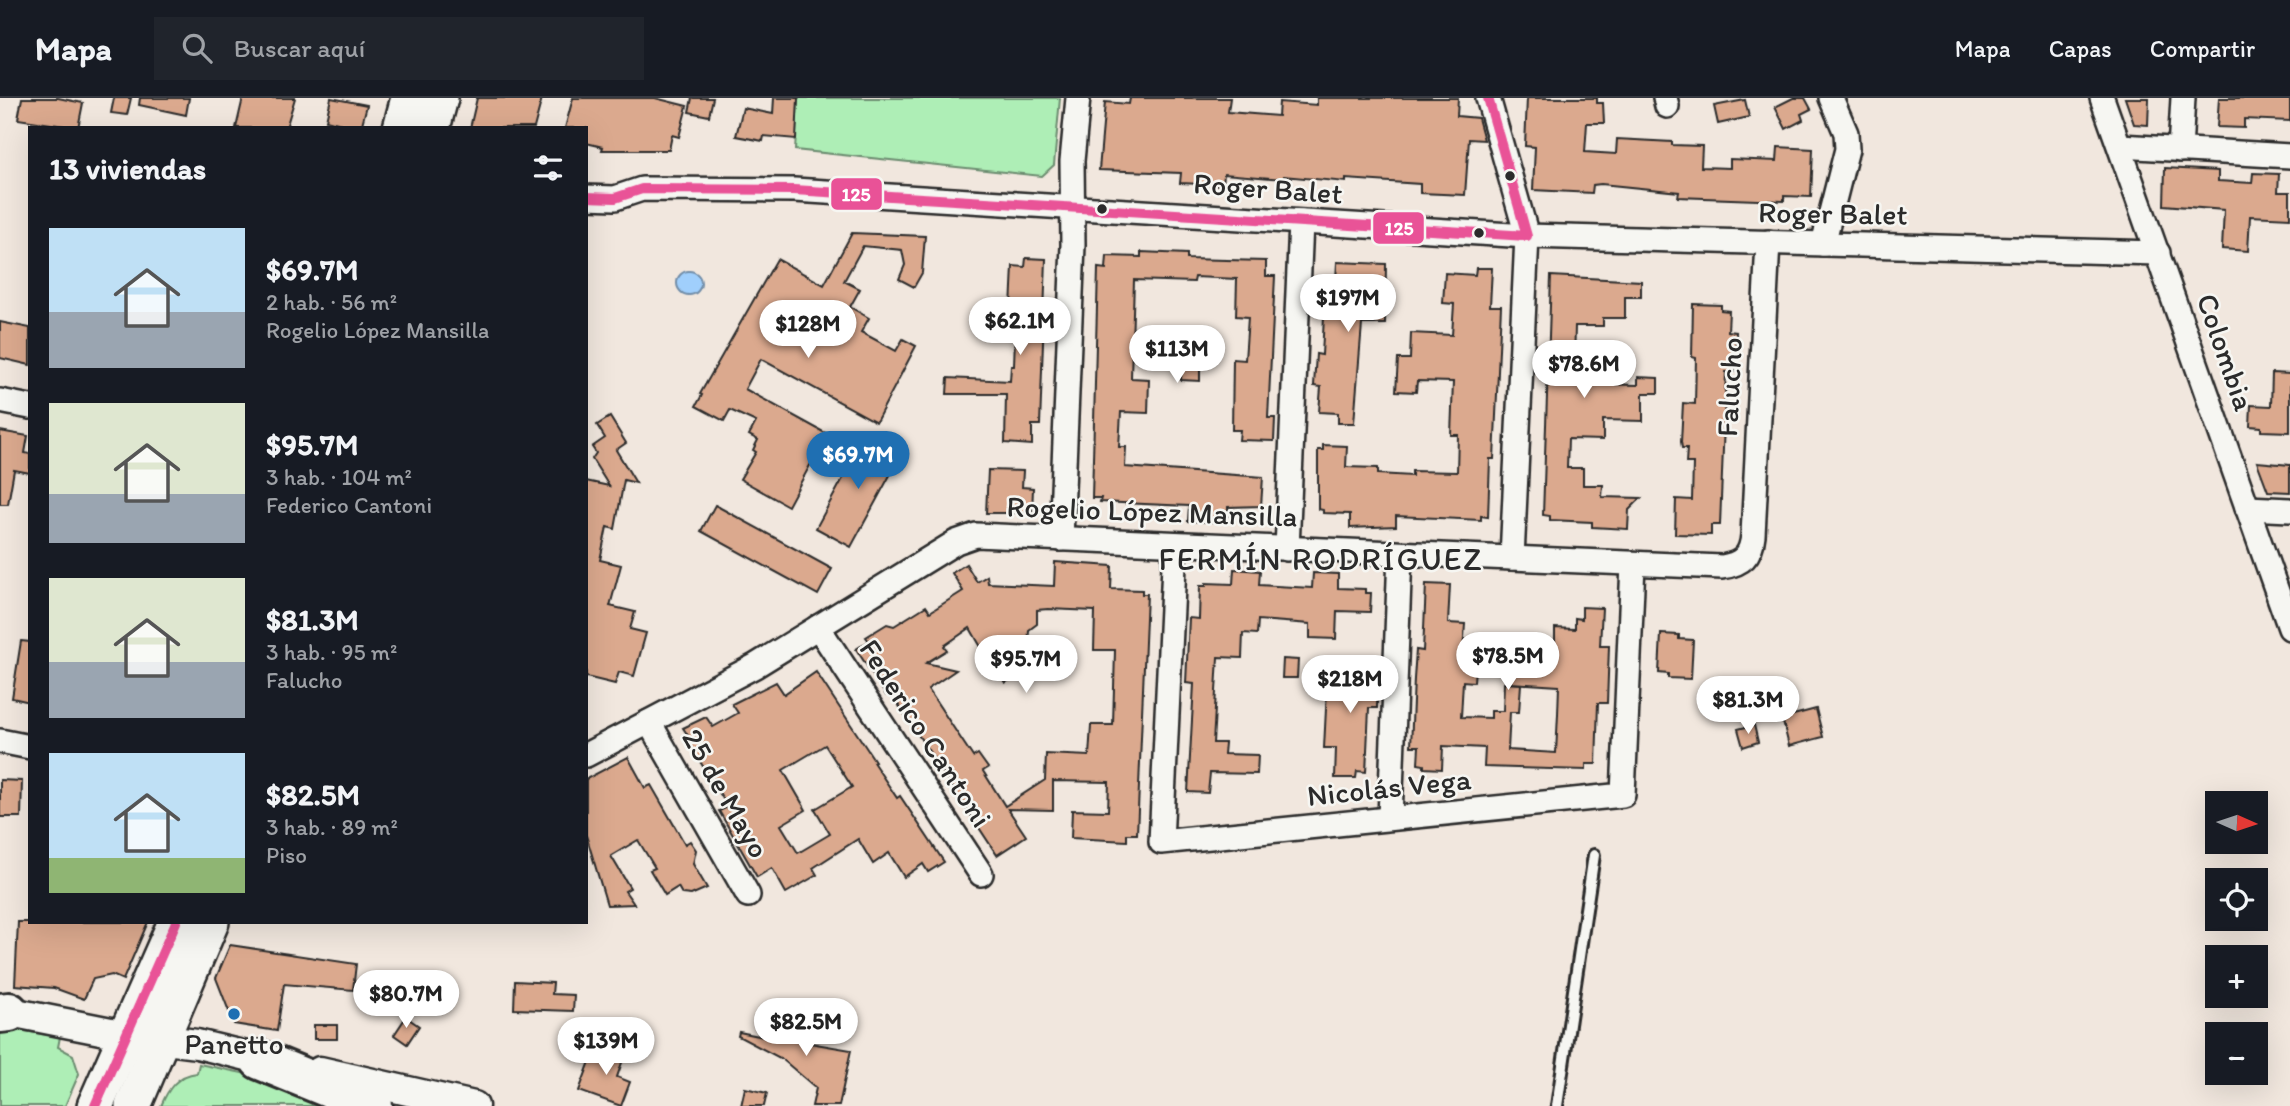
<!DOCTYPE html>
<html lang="es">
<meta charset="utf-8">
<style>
:root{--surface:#171b24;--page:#20242c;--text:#f1f3f6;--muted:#9ea1a6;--line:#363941;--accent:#1f6fb2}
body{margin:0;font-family:Itim,sans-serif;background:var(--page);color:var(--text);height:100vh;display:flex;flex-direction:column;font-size:26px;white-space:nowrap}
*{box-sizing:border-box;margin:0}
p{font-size:23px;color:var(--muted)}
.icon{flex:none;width:38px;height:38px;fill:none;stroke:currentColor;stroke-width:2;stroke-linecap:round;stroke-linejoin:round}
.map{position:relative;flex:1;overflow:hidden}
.side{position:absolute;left:28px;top:28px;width:560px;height:798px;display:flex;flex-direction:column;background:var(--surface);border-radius:0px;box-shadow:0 7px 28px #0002}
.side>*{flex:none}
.needle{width:46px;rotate:93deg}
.fabs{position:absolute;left:2205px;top:693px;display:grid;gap:14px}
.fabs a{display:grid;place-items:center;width:63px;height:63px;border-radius:0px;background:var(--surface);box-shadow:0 7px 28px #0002;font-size:35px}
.price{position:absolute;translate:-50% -60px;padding:0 16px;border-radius:24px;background:#fff;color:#222;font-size:23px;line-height:46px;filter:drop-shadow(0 2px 4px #0008)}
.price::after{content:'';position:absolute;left:50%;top:42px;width:21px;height:16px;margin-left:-10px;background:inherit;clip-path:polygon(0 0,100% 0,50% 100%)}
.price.current{background:var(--accent);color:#fff}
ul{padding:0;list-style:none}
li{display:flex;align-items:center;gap:21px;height:175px;padding:0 21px}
li span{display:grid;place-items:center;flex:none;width:196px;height:140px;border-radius:0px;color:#555}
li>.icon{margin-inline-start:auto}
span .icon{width:84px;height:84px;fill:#fffc;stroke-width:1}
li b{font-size:30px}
h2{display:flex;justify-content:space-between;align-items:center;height:84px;padding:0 21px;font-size:30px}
header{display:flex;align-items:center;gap:42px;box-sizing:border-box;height:98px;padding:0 35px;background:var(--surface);border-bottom:2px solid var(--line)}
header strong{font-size:33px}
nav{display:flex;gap:38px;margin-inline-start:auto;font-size:24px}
.search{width:490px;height:63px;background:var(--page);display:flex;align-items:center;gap:18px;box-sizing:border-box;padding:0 24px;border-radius:0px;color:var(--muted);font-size:26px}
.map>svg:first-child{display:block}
.green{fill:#aeeeb6;stroke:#6c8c70;stroke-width:2}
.water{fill:#a0cffc;stroke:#718da8;stroke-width:2}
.building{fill:#dba98e;stroke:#2b2b2b;stroke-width:2;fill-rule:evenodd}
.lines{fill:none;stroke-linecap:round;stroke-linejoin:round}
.service-casing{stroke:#2b2b2b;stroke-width:16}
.minor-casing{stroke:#2b2b2b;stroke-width:28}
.tertiary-casing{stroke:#2b2b2b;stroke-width:33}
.primary-casing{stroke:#2b2b2b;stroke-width:40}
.motorway-casing{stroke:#2b2b2b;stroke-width:44}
.service{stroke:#f6f6f2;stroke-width:10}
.minor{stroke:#f6f6f2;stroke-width:23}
.tertiary{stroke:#f6f6f2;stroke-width:28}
.primary{stroke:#f6f6f2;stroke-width:35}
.motorway{stroke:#f6f6f2;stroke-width:38}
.bus-1-casing{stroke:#f6f6f2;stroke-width:16}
.bus-1{stroke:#e95297;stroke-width:10}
.bus-dot{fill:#2b2b2b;stroke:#f6f6f2;stroke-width:2.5}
.poi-dot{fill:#1f6fb2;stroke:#f6f6f2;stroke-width:2.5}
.labels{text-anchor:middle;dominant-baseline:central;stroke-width:5;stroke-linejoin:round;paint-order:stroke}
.street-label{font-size:30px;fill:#2b2b2b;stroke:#f6f6f2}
.poi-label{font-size:30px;fill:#2b2b2b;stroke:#f6f6f2}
.neighbourhood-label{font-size:32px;letter-spacing:2px;fill:#2b2b2b;stroke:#f6f6f2}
.line-badge{stroke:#f6f6f2;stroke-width:2.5}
.badge-label{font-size:19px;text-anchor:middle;font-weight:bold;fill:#fff}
</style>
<header>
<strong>Mapa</strong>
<div class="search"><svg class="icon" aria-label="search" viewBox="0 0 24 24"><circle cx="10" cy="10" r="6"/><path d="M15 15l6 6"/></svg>Buscar aquí</div>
<nav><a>Mapa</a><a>Capas</a><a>Compartir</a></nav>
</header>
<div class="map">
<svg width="2290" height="1008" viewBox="0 0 2290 1008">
<rect width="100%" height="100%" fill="#f1e7de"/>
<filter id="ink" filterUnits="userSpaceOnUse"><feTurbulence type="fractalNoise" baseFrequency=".0143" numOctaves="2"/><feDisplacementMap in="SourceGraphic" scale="14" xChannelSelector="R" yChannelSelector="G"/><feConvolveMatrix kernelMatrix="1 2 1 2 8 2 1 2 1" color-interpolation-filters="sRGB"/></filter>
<g filter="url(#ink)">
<!-- green -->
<g class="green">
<path d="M798,0H1060L1054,67L1042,78L795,52Z"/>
<path d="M0,929L60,939L58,949L73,957L79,976L65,1008H0Z"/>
<path d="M199,966L266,980L354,1008H161C168,991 177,977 197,975Z"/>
</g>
<!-- water -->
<circle class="water" cx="689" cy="185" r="12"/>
<!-- building -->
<g class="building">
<path d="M22,0H58L83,5L78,30L18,21Z"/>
<path d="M114,0H131L127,17L111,15Z"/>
<path d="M140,0H189L186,17L139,7Z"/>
<path d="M243,0H295L286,30H236Z"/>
<path d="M331,0L367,7L361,30H341L342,26L326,22Z"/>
<path d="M477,0H542L534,30H470Z"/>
<path d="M573,0H655L687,8L679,39L672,37L669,52H602L603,49L586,45V30H565Z"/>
<path d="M692,0H713L709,18L689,14Z"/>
<path d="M774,0H798L796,41L764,38L763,43L736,38L743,10L773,16Z"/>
<path d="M1130,0H1230L1228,14L1278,18L1279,4L1317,7V0H1458L1457,18L1478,20L1484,42L1469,41L1465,97L1420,95V86L1346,81V84L1284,78V81L1224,76L1223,87L1180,85L1181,75L1099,72L1105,4L1129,6Z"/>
<path d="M1527,0H1597V5H1603L1604,25H1587L1585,54L1616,56L1617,41L1672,44V47L1702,48L1701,69L1730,70V61L1777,63L1778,49L1813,51L1811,99L1784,98V103L1678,99L1679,94L1601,86L1593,87L1592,95L1533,92L1535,49L1525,48Z"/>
<path d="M1793,0H1805L1811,11L1801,16L1803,22L1786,31L1775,9Z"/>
<path d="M2125,0H2149L2148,27L2134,26Z"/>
<path d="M2219,0H2290V23L2244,21V30L2217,29Z"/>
<path d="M1745,2L1749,19L1718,26L1714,8Z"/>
<path d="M2165,70L2218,73V83L2252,85L2253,75L2279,76L2278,94H2290V120L2250,118L2248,153L2222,151L2224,112L2164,107Z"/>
<path d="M852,135L925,138L922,175L914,189L899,181L905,167L902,152L863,148L844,183L860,191L850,209L869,220L861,234L896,253L903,241L916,248L876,324L761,261L745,291L827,336L788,408L740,381L756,354L753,352L758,342L749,337L756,324L730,312L724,323L696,308L702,297L700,296L777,161L824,187Z"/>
<path d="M1141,154L1187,156V161L1266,163V178H1275L1268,320H1275L1274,343L1239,342L1240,332H1232L1233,261L1245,262L1248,219L1236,218L1237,181L1195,179L1194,184L1134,182L1131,280L1149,281L1148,315L1121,314L1119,349H1126L1125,369L1263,379L1261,408L1228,409V418L1217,417L1216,424L1188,423L1189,408L1100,404L1101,400H1092L1098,170L1106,171L1107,158L1141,159Z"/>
<path d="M1026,160L1046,161L1040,327H1032V347L1005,345L1006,296H947L948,280L1010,283L1011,268H1014L1016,210H1011L1013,168L1025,169Z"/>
<path d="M1337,164L1386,166L1385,226H1362L1354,325H1338V315L1319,314L1321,289L1314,288L1316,256L1322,257L1325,199L1335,200Z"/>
<path d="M1476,170H1492L1490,208H1501L1494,361H1490L1488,419L1481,418V422L1396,418V428L1350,430V416L1323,415V412L1318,411V352H1323V347L1347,348L1346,369L1378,370V376L1412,378V373L1457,374L1458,337H1451L1453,284L1417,283L1416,294L1396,293L1398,261H1410L1411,235L1452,237L1454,206L1443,205L1445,175L1475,177Z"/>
<path d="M1551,178L1641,183V199H1625V220H1603V228H1575L1574,266L1596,267L1595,286L1638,287V279L1658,280V295H1643V323L1603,322V342L1568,341L1567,370H1583V387H1603L1602,399L1641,400L1629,412L1628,431L1592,429V424L1550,422V418L1543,417Z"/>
<path d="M1693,206L1721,207V212L1729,213L1728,233L1736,234L1735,274H1726L1720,427H1711V437L1675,436L1676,401L1692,402L1693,365H1686L1687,350H1682L1681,344L1683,305L1695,306L1696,260L1692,259Z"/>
<path d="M0,224L30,230V267L0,260Z"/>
<path d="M1182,262L1200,263V283L1181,282Z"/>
<path d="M2272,275L2290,276V334L2261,333V329L2250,328L2251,307L2271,308Z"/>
<path d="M610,319L626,345L616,352L636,385L624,382L615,431L607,429L600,462L621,467L610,508L635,514L630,531L646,535L634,578L619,574L615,586L586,579V383L609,388L592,361L596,355L592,349L605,340L597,327Z"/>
<path d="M0,333L28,338L25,355L30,356V375L14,372L8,406H0Z"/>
<path d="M866,338L901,357L851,449L816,430Z"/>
<path d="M2257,364L2290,367V394L2268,393Z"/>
<path d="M988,372L1023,373L1022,389L1033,390L1032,415H986Z"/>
<path d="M715,407L832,471L818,497L701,433Z"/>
<path d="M1055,464L1112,468L1111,491L1142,492V496H1147L1137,736H1127V743L1071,740L1072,712L1108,713L1109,684L1053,683V712L1008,711L1026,738L997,757L890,594L886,597L856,551L869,543L866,539L887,526L894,528L926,508L930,514L963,493L952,475L966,466L977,484L987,478L988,485L1054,488ZM1048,511L1095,513L1094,552H1115L1113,627H1091L1089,658L1046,656L1045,682L1005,708L983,673L988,670L978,656L973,659L928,591L956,572L926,565L947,552L944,548L970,530L992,568H998L1005,585L1027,570L1029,532L1037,526V512Z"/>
<path d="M1234,471L1260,473L1259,487L1312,490L1313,475L1338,476V490L1365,491V495H1371L1370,514L1337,513L1336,541L1310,540V526L1258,522L1257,536L1243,535L1242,560L1218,559L1213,645H1225L1224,656L1258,657L1257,676L1210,675L1208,695L1188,694L1194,586L1186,585L1189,520L1199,521L1200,488H1206V485L1233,486Z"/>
<path d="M1426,486L1450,487L1448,525L1465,526L1463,554L1476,555L1474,584L1463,583L1461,619L1491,620V613H1503L1504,585L1521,586L1519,614H1510L1508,652L1556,655L1558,616L1559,588L1511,585L1512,547L1555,549V530L1575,531V520L1582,521V509L1602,510L1600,548H1609L1607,605H1598L1596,666H1586V672L1484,669L1485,650L1443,648L1442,671L1424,670V667L1418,666L1419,648H1411L1414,581L1416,552L1423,553Z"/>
<path d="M1661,536L1679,537V541L1693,542L1691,581L1668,580V576L1659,575Z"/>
<path d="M21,543L30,544V604L12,600Z"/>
<path d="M1283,561L1298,562L1297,580H1282Z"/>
<path d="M1336,564L1378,566L1377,610H1369L1366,674L1357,673L1356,680H1335L1336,650H1324L1328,571L1336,572Z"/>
<path d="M816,574L875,663L873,664L897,700L900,698L944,764L928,774L923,766L904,779L889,755L873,766L858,741L813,770L817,777L786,795L772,770L757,779L719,713L728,709L688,644L691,642L683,630L706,619L713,629L738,615L732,606L776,584L784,596ZM825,647L852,689L815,711L830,736L798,755L781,727L806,712L783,672Z"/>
<path d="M1816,611L1823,639L1789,648L1782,620Z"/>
<path d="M1754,627L1758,644L1743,649L1738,631Z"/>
<path d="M628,659L645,690L651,687L685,746L690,743L696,752L693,766L707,790L691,797L682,796L678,789L665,797L650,772L655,770L638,742L611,758L630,790L625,793L634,806L607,807L586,737V681Z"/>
<path d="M0,682L22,683L21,719H0Z"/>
<path d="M18,824H148L123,882L112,877L93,881L84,901L54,890L15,887Z"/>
<path d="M230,847L356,866L353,892L284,886L277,933L234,926L216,880Z"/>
<path d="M515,883L553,885L552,896L574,897L573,913L514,911Z"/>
<path d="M773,914L802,919L798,943L851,952L839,1008H812L816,990L782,961L738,938L739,934L769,940Z"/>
<path d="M406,919L419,928L407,946L394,937Z"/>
<rect x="314" y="927" width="23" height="14"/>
<path d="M600,948L626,953L617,979L630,984L621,1008L579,993L591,961L595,963Z"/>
<path d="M745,990L767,995L764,1008H741Z"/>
</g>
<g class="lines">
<!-- service casing -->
<g class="service-casing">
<path id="service" d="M1557,1008L1594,757"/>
</g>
<!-- minor casing -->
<g class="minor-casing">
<g id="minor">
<path d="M1488,0L1527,138L1512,460"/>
<path d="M1665,0L1667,8"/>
<path d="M2102,0L2290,530"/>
<path d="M2120,48L2290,58"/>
<path d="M2180,52L2183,0"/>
<path d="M586,99L615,100L642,91L794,92L1527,138L2158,155"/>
<path d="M1823,146L1847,51L1846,35L1831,0"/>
<path d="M0,303L30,309"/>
<path d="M2247,410L2290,412"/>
<path d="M1061,441L1073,147L1072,63L1078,0"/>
<path d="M1175,446L1161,744L1623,697L1633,466"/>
<path d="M1287,451L1301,124"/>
<path d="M818,529L981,776"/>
<path d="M649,624L748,797"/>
<path d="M0,643L30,649"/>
<path d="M586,657L755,568L956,444L976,437L1722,469C1742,466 1751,458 1753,437L1768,144"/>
<path d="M1390,720L1400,456"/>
</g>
</g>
<!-- tertiary casing -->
<g class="tertiary-casing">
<g id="tertiary">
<path d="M0,912L126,937L197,946L280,966"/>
<path d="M320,973L474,1008"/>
</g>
</g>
<!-- primary casing -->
<g class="primary-casing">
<g id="primary">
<path d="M401,30L409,0"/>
<path d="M432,30L440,0"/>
<path d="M95,1008L176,824"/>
<path d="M133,1008L211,824"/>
</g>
</g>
<!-- motorway casing -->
<g class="motorway-casing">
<g id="motorway">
<path d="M0,915L9,914"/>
<path d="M260,962L373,1008"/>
</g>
</g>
<!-- service -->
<use href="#service" class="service"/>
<!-- minor -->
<use href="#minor" class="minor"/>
<!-- tertiary -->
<use href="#tertiary" class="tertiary"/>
<!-- primary -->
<use href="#primary" class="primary"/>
<!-- motorway -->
<use href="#motorway" class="motorway"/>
<!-- bus-1 casing -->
<g class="bus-1-casing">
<g id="bus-1">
<path d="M586,99L615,100L642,91L794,92L1527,138L1488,0"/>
<path d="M95,1008L176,824"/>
</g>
</g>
<!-- bus-1 -->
<use href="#bus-1" class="bus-1"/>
</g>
</g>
<!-- markers -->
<g class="bus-dot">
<circle cx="1510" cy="78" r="6"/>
<circle cx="1102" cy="111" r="6"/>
<circle cx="1479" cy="135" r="6"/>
</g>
<circle class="poi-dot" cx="234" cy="916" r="7"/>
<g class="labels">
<!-- street labels -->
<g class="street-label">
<text transform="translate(1268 90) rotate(4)">Roger Balet</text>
<text transform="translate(1833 115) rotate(1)">Roger Balet</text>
<text transform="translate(2226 254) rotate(71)">Colombia</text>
<text transform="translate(1729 289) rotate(-87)">Falucho</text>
<text transform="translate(1152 413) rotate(2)">Rogelio López Mansilla</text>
<text transform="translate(926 635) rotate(57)">Federico Cantoni</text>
<text transform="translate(1389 689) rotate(-6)">Nicolás Vega</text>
<text transform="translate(726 695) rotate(60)">25 de Mayo</text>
</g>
<!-- poi labels -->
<g class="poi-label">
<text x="234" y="945">Panetto</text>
</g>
<!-- neighbourhood labels -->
<g class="neighbourhood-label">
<text x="1321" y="461">FERMÍN RODRÍGUEZ</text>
</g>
</g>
<g class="line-badge">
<rect x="830" y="79" width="53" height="34" rx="7" fill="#e95297"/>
<rect x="1372" y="113" width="53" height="34" rx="7" fill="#e95297"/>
</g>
<g class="badge-label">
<text x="856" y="103">125</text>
<text x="1399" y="137">125</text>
</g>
</svg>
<div class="fabs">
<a><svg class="needle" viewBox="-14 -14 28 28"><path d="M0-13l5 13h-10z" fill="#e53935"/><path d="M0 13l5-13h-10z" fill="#9ea1a6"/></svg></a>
<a><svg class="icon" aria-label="locate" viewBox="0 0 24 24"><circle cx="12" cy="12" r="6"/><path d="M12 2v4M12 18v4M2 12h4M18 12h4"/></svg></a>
<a>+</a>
<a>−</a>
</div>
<b class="price" style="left:1348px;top:236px">$197M</b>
<b class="price" style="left:1020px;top:259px">$62.1M</b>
<b class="price" style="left:808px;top:262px">$128M</b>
<b class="price" style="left:1177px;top:287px">$113M</b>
<b class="price" style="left:1584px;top:302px">$78.6M</b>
<b class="price current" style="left:858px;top:393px">$69.7M</b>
<b class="price" style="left:1508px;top:594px">$78.5M</b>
<b class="price" style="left:1026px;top:597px">$95.7M</b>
<b class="price" style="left:1350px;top:617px">$218M</b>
<b class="price" style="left:1748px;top:638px">$81.3M</b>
<b class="price" style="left:406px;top:932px">$80.7M</b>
<b class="price" style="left:806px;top:960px">$82.5M</b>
<b class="price" style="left:606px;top:979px">$139M</b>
<section class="side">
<h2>13 viviendas<svg class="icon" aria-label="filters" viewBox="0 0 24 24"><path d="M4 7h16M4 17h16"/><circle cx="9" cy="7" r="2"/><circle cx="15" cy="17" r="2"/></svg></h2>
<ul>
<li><span style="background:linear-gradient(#bfe0f5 60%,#9aa5b1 0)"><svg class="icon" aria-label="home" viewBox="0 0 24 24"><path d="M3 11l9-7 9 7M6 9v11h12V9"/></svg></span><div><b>$69.7M</b><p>2 hab. · 56 m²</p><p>Rogelio López Mansilla</p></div></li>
<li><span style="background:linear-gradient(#dfe7d0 65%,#9aa5b1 0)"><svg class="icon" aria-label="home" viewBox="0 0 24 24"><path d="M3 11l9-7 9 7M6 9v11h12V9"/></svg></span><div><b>$95.7M</b><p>3 hab. · 104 m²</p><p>Federico Cantoni</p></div></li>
<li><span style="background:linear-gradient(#dfe7d0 60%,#9aa5b1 0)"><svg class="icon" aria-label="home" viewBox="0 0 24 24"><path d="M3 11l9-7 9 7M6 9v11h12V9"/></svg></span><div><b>$81.3M</b><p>3 hab. · 95 m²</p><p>Falucho</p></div></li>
<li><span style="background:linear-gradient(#bfe0f5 75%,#8fb573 0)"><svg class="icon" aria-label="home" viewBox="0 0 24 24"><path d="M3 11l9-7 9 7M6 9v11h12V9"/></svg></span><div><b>$82.5M</b><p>3 hab. · 89 m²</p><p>Piso</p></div></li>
</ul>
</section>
</div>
